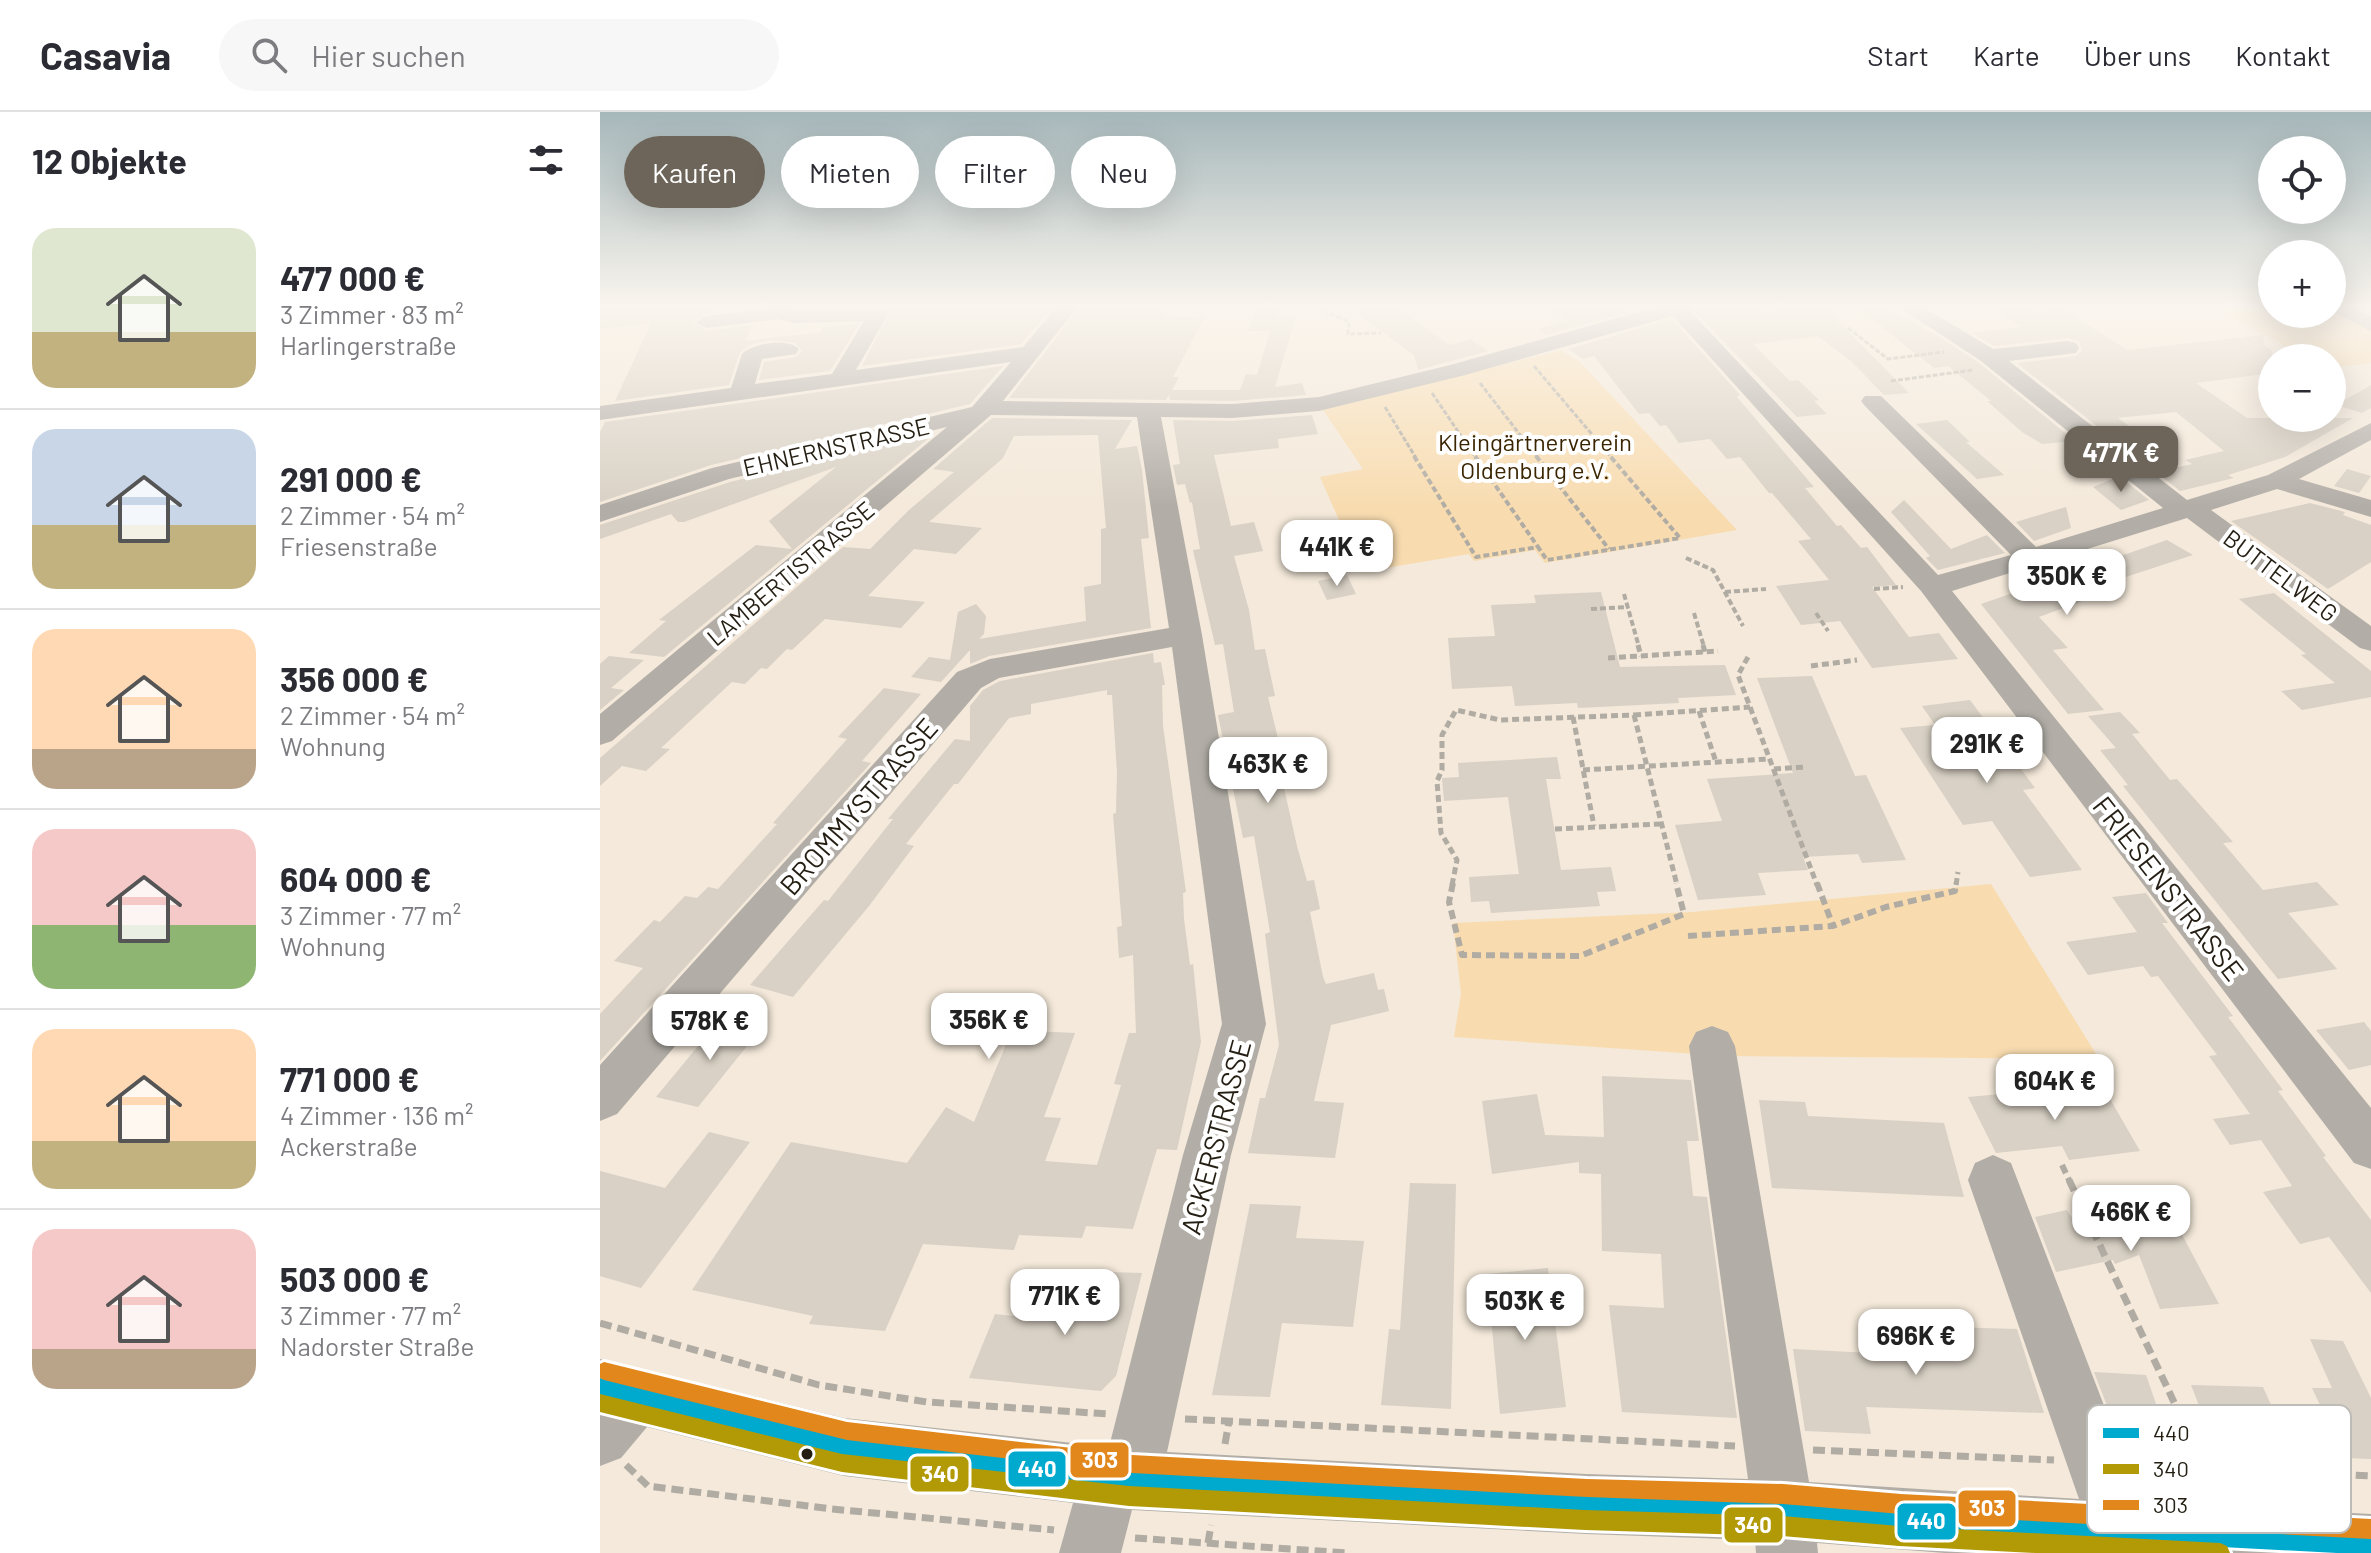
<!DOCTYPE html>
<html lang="de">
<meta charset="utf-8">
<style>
:root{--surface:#fff;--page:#f7f7f7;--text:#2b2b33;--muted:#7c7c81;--line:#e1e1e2;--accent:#6d6559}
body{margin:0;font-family:Barlow,sans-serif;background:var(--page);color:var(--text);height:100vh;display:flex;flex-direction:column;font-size:30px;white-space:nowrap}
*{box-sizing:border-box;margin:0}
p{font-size:26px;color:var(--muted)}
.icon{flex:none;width:44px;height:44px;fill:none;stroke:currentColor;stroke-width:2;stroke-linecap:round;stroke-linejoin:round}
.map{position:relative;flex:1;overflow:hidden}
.sheet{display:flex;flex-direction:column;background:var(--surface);width:600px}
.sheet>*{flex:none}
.hud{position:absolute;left:24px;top:24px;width:760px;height:72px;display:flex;gap:16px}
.controls{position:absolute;left:1658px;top:24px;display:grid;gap:16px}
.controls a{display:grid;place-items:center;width:88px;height:88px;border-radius:50%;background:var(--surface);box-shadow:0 8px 32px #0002;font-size:40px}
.price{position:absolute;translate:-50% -68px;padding:0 18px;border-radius:16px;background:#fff;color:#222;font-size:26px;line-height:52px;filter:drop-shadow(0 2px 4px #0008)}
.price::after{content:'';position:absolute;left:50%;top:48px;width:24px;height:18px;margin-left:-12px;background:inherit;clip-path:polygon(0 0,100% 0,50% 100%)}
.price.current{background:var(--accent);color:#fff}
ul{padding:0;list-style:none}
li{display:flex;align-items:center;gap:24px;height:200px;padding:0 32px}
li+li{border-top:2px solid var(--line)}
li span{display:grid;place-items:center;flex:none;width:224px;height:160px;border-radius:24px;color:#555}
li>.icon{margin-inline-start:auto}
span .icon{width:96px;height:96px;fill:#fffc;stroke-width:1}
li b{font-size:34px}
h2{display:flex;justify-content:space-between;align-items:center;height:96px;padding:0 32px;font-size:34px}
.chip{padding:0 28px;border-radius:36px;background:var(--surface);box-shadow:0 8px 32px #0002;font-size:28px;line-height:72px}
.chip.current{background:var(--accent);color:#fff}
header{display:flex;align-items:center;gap:48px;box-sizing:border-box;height:112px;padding:0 40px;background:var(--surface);border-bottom:2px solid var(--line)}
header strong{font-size:38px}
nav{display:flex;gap:44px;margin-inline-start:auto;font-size:28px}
.search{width:560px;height:72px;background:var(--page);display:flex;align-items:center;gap:20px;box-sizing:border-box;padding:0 28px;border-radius:44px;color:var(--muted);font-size:30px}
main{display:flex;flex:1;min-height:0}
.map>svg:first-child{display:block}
.green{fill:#f8dcb0}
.building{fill:#d9d1c5}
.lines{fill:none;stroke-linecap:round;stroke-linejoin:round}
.path-far4{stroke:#b1aca3;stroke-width:3;stroke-dasharray:5 2;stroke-linecap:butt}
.path-far3{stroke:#b1aca3;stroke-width:4;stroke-dasharray:6 3;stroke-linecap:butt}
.path-far2{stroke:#b1aca3;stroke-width:5;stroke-dasharray:7 4;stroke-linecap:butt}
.path-far1{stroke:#b1aca3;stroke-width:6;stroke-dasharray:9 5;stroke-linecap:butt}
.path{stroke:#b1aca3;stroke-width:7;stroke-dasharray:12 6;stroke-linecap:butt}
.minor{fill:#b2aea7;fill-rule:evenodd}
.bus-1-casing{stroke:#fff;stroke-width:6}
.bus-2-casing{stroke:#fff;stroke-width:6}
.bus-3-casing{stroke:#fff;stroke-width:6}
.bus-1{fill:#00a9ce;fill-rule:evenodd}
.bus-2{fill:#b29a07;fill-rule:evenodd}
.bus-3{fill:#e2871c;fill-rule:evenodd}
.bus-dot{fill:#241e13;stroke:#fff;stroke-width:3}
.labels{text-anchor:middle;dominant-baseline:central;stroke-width:8;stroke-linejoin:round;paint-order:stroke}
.far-park-label{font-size:24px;fill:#3a2500;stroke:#fff}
.far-street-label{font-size:24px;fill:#241e13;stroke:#fff}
.street-label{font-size:28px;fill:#241e13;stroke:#fff}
.key{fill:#fff;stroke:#bdbcb8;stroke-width:2}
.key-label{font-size:22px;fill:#241e13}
.line-badge{stroke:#fff;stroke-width:3}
.badge-label{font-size:22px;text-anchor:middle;font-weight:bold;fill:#fff}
</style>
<header>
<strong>Casavia</strong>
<div class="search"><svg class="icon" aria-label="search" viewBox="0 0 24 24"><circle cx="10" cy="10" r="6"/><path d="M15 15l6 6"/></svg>Hier suchen</div>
<nav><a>Start</a><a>Karte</a><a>Über uns</a><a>Kontakt</a></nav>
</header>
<main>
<section class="sheet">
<h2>12 Objekte<svg class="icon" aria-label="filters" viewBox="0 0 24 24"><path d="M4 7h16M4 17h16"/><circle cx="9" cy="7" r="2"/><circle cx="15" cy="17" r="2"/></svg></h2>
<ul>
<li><span style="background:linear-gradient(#dfe7d0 65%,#c2b280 0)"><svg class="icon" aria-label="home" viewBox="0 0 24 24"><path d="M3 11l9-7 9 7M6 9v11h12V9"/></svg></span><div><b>477 000 €</b><p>3 Zimmer · 83 m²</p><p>Harlingerstraße</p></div></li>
<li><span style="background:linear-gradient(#c9d6e8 60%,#c2b280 0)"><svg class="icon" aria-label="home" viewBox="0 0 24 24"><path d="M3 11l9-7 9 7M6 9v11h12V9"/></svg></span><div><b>291 000 €</b><p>2 Zimmer · 54 m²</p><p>Friesenstraße</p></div></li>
<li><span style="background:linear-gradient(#ffd9b3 75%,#b9a48a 0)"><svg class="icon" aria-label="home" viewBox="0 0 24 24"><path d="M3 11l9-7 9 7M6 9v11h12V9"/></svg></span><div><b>356 000 €</b><p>2 Zimmer · 54 m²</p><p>Wohnung</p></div></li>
<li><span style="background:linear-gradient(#f6c9c9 60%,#8fb573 0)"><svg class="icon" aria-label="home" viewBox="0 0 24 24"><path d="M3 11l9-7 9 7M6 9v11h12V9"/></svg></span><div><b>604 000 €</b><p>3 Zimmer · 77 m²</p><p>Wohnung</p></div></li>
<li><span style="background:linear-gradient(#ffd9b3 70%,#c2b280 0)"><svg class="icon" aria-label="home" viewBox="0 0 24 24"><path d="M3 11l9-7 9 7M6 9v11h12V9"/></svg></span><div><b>771 000 €</b><p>4 Zimmer · 136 m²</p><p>Ackerstraße</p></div></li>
<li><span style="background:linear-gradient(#f6c9c9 75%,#b9a48a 0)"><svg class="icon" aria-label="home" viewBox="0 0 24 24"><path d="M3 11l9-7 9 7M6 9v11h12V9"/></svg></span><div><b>503 000 €</b><p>3 Zimmer · 77 m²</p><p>Nadorster Straße</p></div></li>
</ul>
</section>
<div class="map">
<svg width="1771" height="1441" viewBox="0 0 1771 1441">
<rect width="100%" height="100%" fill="#f4e9da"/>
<!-- green -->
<g class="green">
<path d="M1647,193H1672V202H1732V193L1771,213V251L1732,256V246H1706L1617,196Z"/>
<path d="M961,238L981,251L1137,418L945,451L935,438L874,449L869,442L762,460L720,365L763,357L723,298Z"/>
<path d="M1391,772L1499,947L1125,944L854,925L861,882L853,811L1092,800Z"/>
</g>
<!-- building -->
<g class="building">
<path d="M0,193H159L106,201L93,209L106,219L152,213L146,229L221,220L222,215L259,212L230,259L159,268L164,250L196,245L202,239L195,231L170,228L152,232L140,240L129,273L15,289L51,211L0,217Z"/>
<path d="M254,193H356L354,197L454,193L421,232L262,254L290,200L285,195H253Z"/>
<path d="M482,193L568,195L563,204L604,206L573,265H579L572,278H640L646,262L657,263L670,219H648L659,193H681L677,204H696L675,275L702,271L706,283L632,289L570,288L569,283L566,288L409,286Z"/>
<path d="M746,193H793L850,233L870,227L888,239L818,258L814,243Z"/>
<path d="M940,193H1053L946,223L937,217L969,209Z"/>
<path d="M1101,193H1149L1164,200L1194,193H1241L1232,203L1309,281L1284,283L1251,249L1218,224L1153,232L1190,269L1198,268L1219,288L1214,289L1227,302L1197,305L1094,199Z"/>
<path d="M1254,193H1279L1338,224L1379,251L1475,329L1442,332L1422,320L1387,289H1391L1348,254L1334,256Z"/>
<path d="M1389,193H1426L1435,199L1460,196L1528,238L1663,223L1664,233L1672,238V261L1596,271L1647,306H1753L1685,345L1628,363L1634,366L1580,379L1556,360L1592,352L1585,348L1624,339L1576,300L1518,306L1539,321L1511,325L1417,251L1476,244L1482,238L1479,229L1468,226L1394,234L1372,221L1422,215Z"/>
<path d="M1072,207L1140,283L1137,285L1214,375L1205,376L1237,414L1241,413L1261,436L1267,435L1296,473L1272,475L1309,525L1339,521L1358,547L1272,556L1240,509L1201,513L1176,474L1229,468L1198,429L1211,427L1172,381H1169L1140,345L1127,347L1110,327L1079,331L1066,313L1060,314L1049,301L1039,302L994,244L983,247L968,237Z"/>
<path d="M403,254L370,292L111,353L0,390V320L5,310Z"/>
<path d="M1771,273V296L1762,301L1736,293Z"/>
<path d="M712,303L718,322L678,327L679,336L614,343L631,414L654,410L663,439L634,444L649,498L655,538L665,537L675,584L668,585L681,639L676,640L697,734L707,769L714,768L720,797L710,800L723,865L726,872L774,861L778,878L784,877L789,899L731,913L714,989L744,991L735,1046L648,1041L660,986H665L679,933L665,822L670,820L654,724L643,726L618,603L634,600L623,532L615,533L593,438L600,437L592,390L590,391L585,372L577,373L573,353L580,352L573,308L632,309Z"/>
<path d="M392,306L532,308L515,337L537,334L542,358L549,426L541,427L551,516L389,544L370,552V538L341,570L311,565L329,545L350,548L358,500L376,492L386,504L384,522L379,527L486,509L484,475L501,472V417L506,416L498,323L414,324L403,346L329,410L382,416L356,442L314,437L268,484L325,490L301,516L225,507L192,538L187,537L167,557L161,556L145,572L132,570L61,636L70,637L46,659L22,654L0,674V646L243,435L270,437L309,398L354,360L333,357Z"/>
<path d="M1347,308L1370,330H1366L1404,363L1377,367L1316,312Z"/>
<path d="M335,321L64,545L29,541L66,509L59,508L156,433L192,437L169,409L236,355L84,410H78L71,402L0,427V413L130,370Z"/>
<path d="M1747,357L1771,364L1759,381L1734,374Z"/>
<path d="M1515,366L1525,369L1549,388L1521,398L1493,375Z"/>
<path d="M1304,388L1351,437L1387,423L1405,441L1338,458L1326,446L1330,444L1291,400Z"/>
<path d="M1710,391L1745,400L1743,403L1771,413V450L1728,477L1631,409Z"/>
<path d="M1466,395L1471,416L1434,429L1416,410Z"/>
<path d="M1567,428L1593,443L1501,473L1509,479L1439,505L1468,536L1453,538L1504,598L1468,602L1381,492Z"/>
<path d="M747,463L756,482L727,488L718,469Z"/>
<path d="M1001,480L1020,555L1125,553L1136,583L1078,586L1079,591L978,596L977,591L915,594L912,574L852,577L848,526L895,524L891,493L936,491L934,483Z"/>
<path d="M1674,481L1771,559V585L1702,598L1681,579L1735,571L1701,543L1706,542L1639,487Z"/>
<path d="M553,541L554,551L561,550L565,573H562L563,614L586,780L583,781L584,807L590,853L593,852L601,930L577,1038L557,1037L533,1117L486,1114L482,1126L419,1123L414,1138L323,1132L285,1219L209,1212L213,1204L92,1178L191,1030L307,1051L346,995L374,1010L412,918L475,921L444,1005L461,1006L445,1049L497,1053L521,973L514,972L529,921H536L533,843L519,846L517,815L522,814L513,702L516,701L517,660L512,583H507V578L431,592V602L409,606L358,672H354L306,732L314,734L269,794L193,885L150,873L224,788L228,789L293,707H288L355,627L370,629V594L383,578L400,569Z"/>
<path d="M9,544L44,548L11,576L24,578L0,598V552Z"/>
<path d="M1212,564L1255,664L1266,663L1306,748L1262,751L1258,742L1203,745L1208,758L1158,761L1166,783L1098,788L1075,713L1122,709L1107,667L1193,661L1157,566Z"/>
<path d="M284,576L321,582L262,649L271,651L0,949V902L43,856L14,849L54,808L60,810L85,784L97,786L108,775L118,777L177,712L173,711L247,627L238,625Z"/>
<path d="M1370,588L1435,676L1423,678L1482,758L1430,765L1392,709L1363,713L1300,616L1335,613L1322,594Z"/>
<path d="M1520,600L1540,621L1532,622L1570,668L1577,667L1633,730L1623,731L1663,778L1717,770L1739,793L1688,801L1737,857L1678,867L1523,674L1528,673L1500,638L1516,636L1488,604Z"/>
<path d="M957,645L961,667H946L961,758L1011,755L1016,779L997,780L1000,794L891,801L889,789L871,790L869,765L919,762L908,685L844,689L842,666L859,665L858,651Z"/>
<path d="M1546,781L1568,811H1562L1633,904L1628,905L1683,978L1678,979L1726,1044L1723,1045L1771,1108V1181L1729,1125L1700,1132L1663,1080L1692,1074L1661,1028L1630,1033L1613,1007L1650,1002L1609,944L1617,943L1558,864L1551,865L1543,854L1488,863L1466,830L1537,820L1512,785Z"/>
<path d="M122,905L163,914L98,995L56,985Z"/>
<path d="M1764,910L1771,919V953L1749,958L1716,918Z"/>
<path d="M1002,964L1091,968L1099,1029H1087L1093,1084L1107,1085L1137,1306L1022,1300L1009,1193L1064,1196L1061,1142L1002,1139L1001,1062L979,1061V1050L892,1062L882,989L937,982L945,1023L1004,1025Z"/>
<path d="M1502,973L1540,1039L1469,1048L1462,1034L1396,1041L1368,985Z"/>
<path d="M1159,988L1205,990L1208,1004L1344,1011L1364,1085L1172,1076Z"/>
<path d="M109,1020L150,1030L41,1176L0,1164V1059L65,1076Z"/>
<path d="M810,1071L856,1072L851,1297L781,1293L789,1217L800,1218Z"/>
<path d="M650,1092L701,1094L696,1126L764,1129L753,1215L682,1211L670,1285L612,1283Z"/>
<path d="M1467,1098L1474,1109L1571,1102L1619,1192L1560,1197L1539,1143L1515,1152L1513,1148L1456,1160L1435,1105Z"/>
<path d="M948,1156L966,1295L900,1302L887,1162Z"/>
<path d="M474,1159L542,1161L516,1264L501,1279L369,1266L395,1202L460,1209Z"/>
<path d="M1283,1213L1417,1217L1444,1301L1266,1295L1271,1322L1205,1319L1193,1237L1290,1242Z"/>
<path d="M1710,1227L1743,1229L1771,1286V1347L1745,1346L1712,1276H1732Z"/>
<path d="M1494,1260L1546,1263L1572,1338L1523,1335Z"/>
<path d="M1591,1273L1663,1275L1694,1344L1618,1342Z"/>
</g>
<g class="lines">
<!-- path-far4 -->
<g class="path-far4">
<path d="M711,193L749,210L748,222L781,221"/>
<path d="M1248,216L1288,247L1344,240"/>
<path d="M934,254L1012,346"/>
<path d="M1291,269L1373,258"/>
<path d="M880,271L938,346"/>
<path d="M832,281L876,346"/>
<path d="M785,295L816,346"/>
</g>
<!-- path-far3 -->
<g class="path-far3">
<path d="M814,344L876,445L938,435L947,448L1080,426L1010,344"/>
<path d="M875,344L938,435"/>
<path d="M936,344L1009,437"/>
<path d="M1086,446L1113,458L1143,514"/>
<path d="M1274,477L1303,475"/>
<path d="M1125,480L1166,477"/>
<path d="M1024,482L1039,535"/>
<path d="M991,497L1028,495"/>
<path d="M1094,501L1104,535"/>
<path d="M1216,501L1228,519"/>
</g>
<!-- path-far2 -->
<g class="path-far2">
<path d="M1038,533L1041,544"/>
<path d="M1103,533L1105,540"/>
<path d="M1148,545L1138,563L1217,773"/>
<path d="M1008,546L1118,539"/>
<path d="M1211,554L1257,548"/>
<path d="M1099,599L1116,650"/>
<path d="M1034,603L1077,773"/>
<path d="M1034,603L1150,595"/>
<path d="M973,605L994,714"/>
<path d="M1174,657L1205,655"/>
<path d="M983,658L1169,647"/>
<path d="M955,717L1061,712"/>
<path d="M852,773L857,748L841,721L837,669L842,658V623L856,598L900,608L1034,603"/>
<path d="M1356,773L1358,760"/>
</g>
<!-- path-far1 -->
<g class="path-far1">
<path d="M853,771L849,790L862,843L980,844L1084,802L1076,771"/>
<path d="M1217,771L1233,814"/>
<path d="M1088,824L1233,814L1286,795L1355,779L1356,771"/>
<path d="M1462,1053L1470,1070"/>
</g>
<!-- path -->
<g class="path">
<path d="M1469,1068L1617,1381"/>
<path d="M0,1211L219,1273L327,1290L508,1302"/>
<path d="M585,1307L1135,1334"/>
<path d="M625,1332L629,1309"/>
<path d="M1213,1338L1454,1348"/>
<path d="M26,1353L48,1374L232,1397L454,1418"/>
<path d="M1540,1353L1771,1364"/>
<path d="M535,1426L747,1441"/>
<path d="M608,1431L611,1413"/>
</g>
<!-- minor -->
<g class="minor">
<path d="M171,193H191L189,198L194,199L285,198L288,202L256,258L423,235L458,193H479L403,289L632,292L719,285L850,253L1064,193H1098L1090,199L1338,463L1411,443L1265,294L1261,289L1265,284H1281L1436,435L1563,396L1381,249L1296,193H1320L1393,237L1468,229L1476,231L1479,236L1476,241L1409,249L1587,388L1668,363L1771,311V328L1699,367L1771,388V405L1677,377L1611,398L1771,514V539L1760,536L1587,406L1352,479L1771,996V1057L1754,1051L1321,479L1073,204L865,263L719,299L632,306L561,305L602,523L666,912L631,1043L567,1340L986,1362L1148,1367L1089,934L1096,920L1112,914L1128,920L1135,934L1209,1370L1479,1387L1368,1068L1375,1051L1393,1043L1411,1051L1541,1390L1771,1402V1441H1345L1217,1431L1218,1441H1156L1155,1428L986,1422L532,1398L521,1441H459L473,1391L244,1364L47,1315L21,1346L0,1354V1247L244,1306L509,1335L583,1043L622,912L572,535L399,566L381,576L17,1002L0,1009V953L357,560L390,547L569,516L537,305L391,303L12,629L0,633V602L347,315L129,367L0,410V393L112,356L372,295L411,250L0,308V294L131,276L142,242C152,231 189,226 199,237L196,242L162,247L155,272L232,262L264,209L194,211L178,207L106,216L96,210L106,204L170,196Z"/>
<path d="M1732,193H1751L1771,204V219L1732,199Z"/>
</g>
<!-- bus-1 casing -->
<g class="bus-1-casing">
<path id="bus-1" d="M0,1266L244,1326L531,1359L986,1382L1183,1388L1300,1398L1771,1423V1441H1737L1300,1418L1183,1408L986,1402L531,1377L244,1344L0,1284Z"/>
</g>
<!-- bus-2 casing -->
<g class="bus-2-casing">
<path id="bus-2" d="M0,1282L242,1342L529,1374L985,1398L1182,1404L1299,1414L1620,1431L1627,1434L1630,1441H1435L1299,1434L1182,1424L985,1418L529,1394L242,1360L0,1300Z"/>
</g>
<!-- bus-3 casing -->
<g class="bus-3-casing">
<path id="bus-3" d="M4,1250L247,1310L532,1343L987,1367L1183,1372L1301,1382L1771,1407V1427L1301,1402L1183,1392L987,1385L532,1361L247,1328L4,1268L0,1266V1252Z"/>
</g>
<!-- bus-1 -->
<use href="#bus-1" class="bus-1"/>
<!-- bus-2 -->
<use href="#bus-2" class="bus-2"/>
<!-- bus-3 -->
<use href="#bus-3" class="bus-3"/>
</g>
<!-- sky -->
<linearGradient id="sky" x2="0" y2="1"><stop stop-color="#a6b7ba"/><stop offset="0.49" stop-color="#faf5ee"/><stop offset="1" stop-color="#faf5ee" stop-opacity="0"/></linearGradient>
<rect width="1771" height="395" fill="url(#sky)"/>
<!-- markers -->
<circle class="bus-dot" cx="207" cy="1342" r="7"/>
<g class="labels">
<!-- far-park labels -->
<g class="far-park-label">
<text x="935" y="329">Kleingärtnerverein<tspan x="935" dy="28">Oldenburg e.V.</tspan></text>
</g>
<!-- far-street labels -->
<g class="far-street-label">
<text transform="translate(236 334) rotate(-13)">EHNERNSTRASSE</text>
<text transform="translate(190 461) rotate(-40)">LAMBERTISTRASSE</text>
<text transform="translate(1681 463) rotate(37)">BUTTELWEG</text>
</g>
<!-- street labels -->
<g class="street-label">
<text transform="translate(258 694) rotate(-49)">BROMMYSTRASSE</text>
<text transform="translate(1569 776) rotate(52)">FRIESENSTRASSE</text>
<text transform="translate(615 1025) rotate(-75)">ACKERSTRASSE</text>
</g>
</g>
<!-- legend -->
<rect x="1487" y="1293" width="264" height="128" rx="12" class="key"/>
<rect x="1503" y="1316" width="36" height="10" fill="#00a9ce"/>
<rect x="1503" y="1352" width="36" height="10" fill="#b29a07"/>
<rect x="1503" y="1388" width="36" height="10" fill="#e2871c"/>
<g class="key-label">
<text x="1553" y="1329">440</text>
<text x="1553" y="1365">340</text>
<text x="1553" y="1401">303</text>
</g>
<g class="line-badge">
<rect x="469" y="1329" width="61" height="38" rx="8" fill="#e2871c"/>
<rect x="407" y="1338" width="60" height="38" rx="8" fill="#00a9ce"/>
<rect x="309" y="1343" width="61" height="38" rx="8" fill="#b29a07"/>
<rect x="1357" y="1377" width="60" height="39" rx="8" fill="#e2871c"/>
<rect x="1296" y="1390" width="61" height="39" rx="8" fill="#00a9ce"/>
<rect x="1123" y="1394" width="61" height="38" rx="8" fill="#b29a07"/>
</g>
<g class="badge-label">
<text x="500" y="1356">303</text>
<text x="437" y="1365">440</text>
<text x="340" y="1370">340</text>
<text x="1387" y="1404">303</text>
<text x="1326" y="1417">440</text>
<text x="1153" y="1421">340</text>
</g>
</svg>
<div class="controls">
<a><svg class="icon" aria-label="locate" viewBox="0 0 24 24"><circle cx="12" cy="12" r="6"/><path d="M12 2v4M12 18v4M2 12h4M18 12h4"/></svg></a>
<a>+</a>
<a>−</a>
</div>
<b class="price current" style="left:1521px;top:382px">477K €</b>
<b class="price" style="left:737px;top:476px">441K €</b>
<b class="price" style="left:1467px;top:505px">350K €</b>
<b class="price" style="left:1387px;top:673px">291K €</b>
<b class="price" style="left:668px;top:693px">463K €</b>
<b class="price" style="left:389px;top:949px">356K €</b>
<b class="price" style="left:110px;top:950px">578K €</b>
<b class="price" style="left:1455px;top:1010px">604K €</b>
<b class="price" style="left:1531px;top:1141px">466K €</b>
<b class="price" style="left:465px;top:1225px">771K €</b>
<b class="price" style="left:925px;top:1230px">503K €</b>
<b class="price" style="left:1316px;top:1265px">696K €</b>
<div class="hud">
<a class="chip current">Kaufen</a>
<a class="chip">Mieten</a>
<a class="chip">Filter</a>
<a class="chip">Neu</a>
</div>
</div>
</main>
